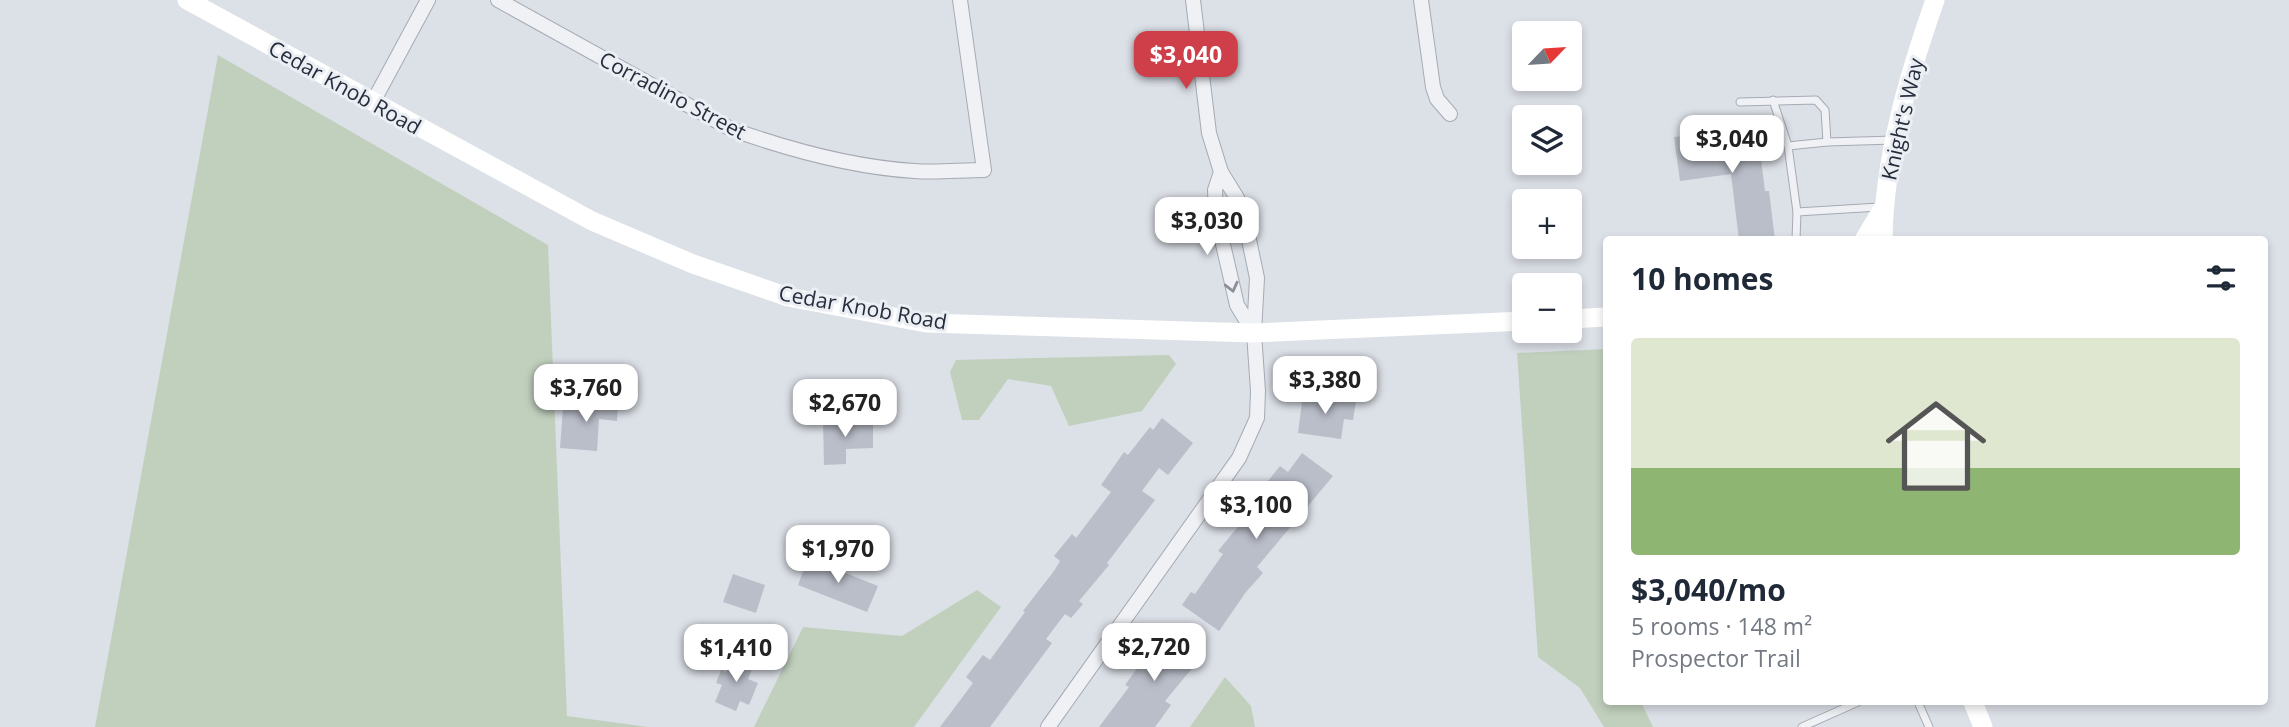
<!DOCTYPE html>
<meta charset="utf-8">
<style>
:root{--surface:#fff;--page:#f2f2f3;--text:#1f2937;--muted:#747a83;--line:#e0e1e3;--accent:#ce3f4a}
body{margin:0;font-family:"Open Sans",sans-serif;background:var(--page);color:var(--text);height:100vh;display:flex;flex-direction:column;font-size:26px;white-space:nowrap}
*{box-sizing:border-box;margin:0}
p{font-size:23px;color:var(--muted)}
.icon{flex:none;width:38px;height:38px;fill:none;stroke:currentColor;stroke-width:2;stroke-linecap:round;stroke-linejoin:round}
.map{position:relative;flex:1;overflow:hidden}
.drawer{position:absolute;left:1603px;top:236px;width:665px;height:469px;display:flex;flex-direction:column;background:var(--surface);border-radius:7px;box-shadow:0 4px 10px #0003}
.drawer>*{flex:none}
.needle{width:46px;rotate:65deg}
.tools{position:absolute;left:1512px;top:21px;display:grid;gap:14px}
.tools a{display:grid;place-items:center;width:70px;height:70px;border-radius:7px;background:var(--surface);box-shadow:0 4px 10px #0003;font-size:35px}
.price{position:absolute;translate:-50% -60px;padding:0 16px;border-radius:14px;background:#fff;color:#222;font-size:23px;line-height:46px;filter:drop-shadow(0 2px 4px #0008)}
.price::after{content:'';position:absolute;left:50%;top:42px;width:21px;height:16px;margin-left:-10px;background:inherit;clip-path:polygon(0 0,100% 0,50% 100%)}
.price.selected{background:var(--accent);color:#fff}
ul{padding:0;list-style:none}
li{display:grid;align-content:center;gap:14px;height:371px;padding:0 28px}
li+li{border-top:2px solid var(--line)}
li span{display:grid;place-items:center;height:217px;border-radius:7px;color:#555}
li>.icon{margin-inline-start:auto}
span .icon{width:126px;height:126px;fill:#fffc;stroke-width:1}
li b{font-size:30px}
h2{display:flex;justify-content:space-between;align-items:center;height:84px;padding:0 28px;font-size:30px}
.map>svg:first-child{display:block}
.green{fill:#c1d0bd}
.building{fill:#babec9}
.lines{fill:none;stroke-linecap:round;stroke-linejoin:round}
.lane-casing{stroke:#a5aab4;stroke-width:9}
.street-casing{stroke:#a5aab4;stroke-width:16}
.lane{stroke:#eff1f5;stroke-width:7}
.street{stroke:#eff1f5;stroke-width:14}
.secondary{stroke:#fff;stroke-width:19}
.oneway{stroke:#8a8f99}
.labels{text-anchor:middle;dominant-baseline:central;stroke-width:6;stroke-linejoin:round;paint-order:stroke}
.street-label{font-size:21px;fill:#262d3d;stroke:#ebeff4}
</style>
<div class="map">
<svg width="2289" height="727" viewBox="0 0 2289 727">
<rect width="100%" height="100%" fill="#dce0e7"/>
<!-- green -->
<g class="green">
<path d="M218,55L548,245L567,716L648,727H95Z"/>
<path d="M1606,349V702H1641L1653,727H1604L1580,688L1538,657L1517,353Z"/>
<path d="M1169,355L1176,364L1142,411L1069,426L1051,386L1008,379L979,420H962L950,372L956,360Z"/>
<path d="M977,590L1001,607L914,727H754L803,627L902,636Z"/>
<path d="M1225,677L1251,706L1255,727H1190Z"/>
</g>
<!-- building -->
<g class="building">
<path d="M1757,127L1765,191H1769L1775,240H1739L1731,174L1680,181L1674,137Z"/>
<path d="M1303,394L1356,401L1353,420L1344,419L1341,439L1298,433Z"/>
<path d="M584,399L618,402L617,421L599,419L597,451L560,448L563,408L583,410Z"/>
<path d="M1162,418L1193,443L1168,475L1159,468L1142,491L1155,500L1107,563L1109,565L1079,601L1083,604L1071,618L1065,614L1046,639L1052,643L990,727H940L973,683L966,677L983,655L990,660L1025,612L1023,611L1054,571L1060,561L1054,556L1072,534L1076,538L1111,492L1101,485L1124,452L1128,455L1150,427L1153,430Z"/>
<path d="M823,420H873V448L846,449V464L824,465Z"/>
<path d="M1302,453L1333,476L1257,567L1263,573L1246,592L1219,631L1182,605L1191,592L1195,594L1223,554L1218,551L1241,523L1239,521L1249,509L1253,512L1275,486L1268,481L1280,466L1288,472Z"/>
<path d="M808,558L878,586L867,612L798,585Z"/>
<path d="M733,574L765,585L756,613L723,602Z"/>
<path d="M1167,626L1204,654L1165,701L1171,705L1155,727H1099L1129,687L1125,685L1138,667L1140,669L1159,644L1155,641Z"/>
<path d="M733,655L754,664L748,679L758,683L749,705L740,701L736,711L715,702L722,685L716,683L721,670L726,672Z"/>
</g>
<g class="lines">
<!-- lane casing -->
<g class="lane-casing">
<g id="lane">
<path d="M1773,100L1788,146L1797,212L1879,207"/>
<path d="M1740,102L1816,100L1825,110L1827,142"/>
<path d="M1788,146L1827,142L1894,140"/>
<path d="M1796,240L1797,212"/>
<path d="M1918,702L1929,727"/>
<path d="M1802,727L1858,702"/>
</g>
</g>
<!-- street casing -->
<g class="street-casing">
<g id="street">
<path d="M498,0L731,129C790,150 851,167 914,171C937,173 961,170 984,170L960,0"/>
<path d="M1421,0L1433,87L1437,99L1450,114"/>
<path d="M373,102L428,0"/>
<path d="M1221,172L1215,190L1216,214L1237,305L1254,333"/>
<path d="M1048,727L1239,458L1257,418L1258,391L1254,333L1257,278L1244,216L1237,198L1221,172L1209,133L1193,0"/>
</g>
</g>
<!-- lane -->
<use href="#lane" class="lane"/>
<!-- street -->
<use href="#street" class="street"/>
<!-- secondary -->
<g class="secondary">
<path d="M187,0L592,221L693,264L788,297L926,323L1254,333L1524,321"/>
<path d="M1864,240L1883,208"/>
<path d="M1883,240C1884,158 1908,77 1935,0"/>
<path d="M1570,319L1606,317"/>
<path d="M1973,702L1983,727"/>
</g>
</g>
<!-- one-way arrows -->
<defs><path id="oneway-chevron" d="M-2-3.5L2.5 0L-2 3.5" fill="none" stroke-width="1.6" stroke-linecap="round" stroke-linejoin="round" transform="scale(1.75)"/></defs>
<use class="oneway" href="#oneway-chevron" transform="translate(1232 287) rotate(76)"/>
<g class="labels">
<!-- street labels -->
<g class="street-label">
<text transform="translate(345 87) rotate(29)">Cedar Knob Road</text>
<text transform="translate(673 95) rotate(28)">Corradino Street</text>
<text transform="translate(1902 119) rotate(-77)">Knight's Way</text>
<text transform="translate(863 307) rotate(10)">Cedar Knob Road</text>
</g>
</g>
</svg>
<div class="tools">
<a><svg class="needle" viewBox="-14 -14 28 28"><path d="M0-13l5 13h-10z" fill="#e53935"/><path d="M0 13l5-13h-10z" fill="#747a83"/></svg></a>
<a><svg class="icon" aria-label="layers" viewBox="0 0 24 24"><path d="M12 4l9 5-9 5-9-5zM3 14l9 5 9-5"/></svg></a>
<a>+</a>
<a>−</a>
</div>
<b class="price selected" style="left:1186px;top:91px">$3,040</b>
<b class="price" style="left:1732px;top:175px">$3,040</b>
<b class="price" style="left:1207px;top:257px">$3,030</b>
<b class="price" style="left:1325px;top:416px">$3,380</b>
<b class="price" style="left:586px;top:424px">$3,760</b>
<b class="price" style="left:845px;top:439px">$2,670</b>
<b class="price" style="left:1256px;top:541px">$3,100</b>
<b class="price" style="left:838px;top:585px">$1,970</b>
<b class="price" style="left:1154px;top:683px">$2,720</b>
<b class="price" style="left:736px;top:684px">$1,410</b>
<section class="drawer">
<h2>10 homes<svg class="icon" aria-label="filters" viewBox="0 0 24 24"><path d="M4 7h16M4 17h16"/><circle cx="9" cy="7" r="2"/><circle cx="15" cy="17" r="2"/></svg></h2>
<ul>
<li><span style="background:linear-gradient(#dfe7d0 60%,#8fb573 0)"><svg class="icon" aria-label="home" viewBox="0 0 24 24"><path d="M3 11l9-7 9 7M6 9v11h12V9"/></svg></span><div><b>$3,040/mo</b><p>5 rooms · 148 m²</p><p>Prospector Trail</p></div></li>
</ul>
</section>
</div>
